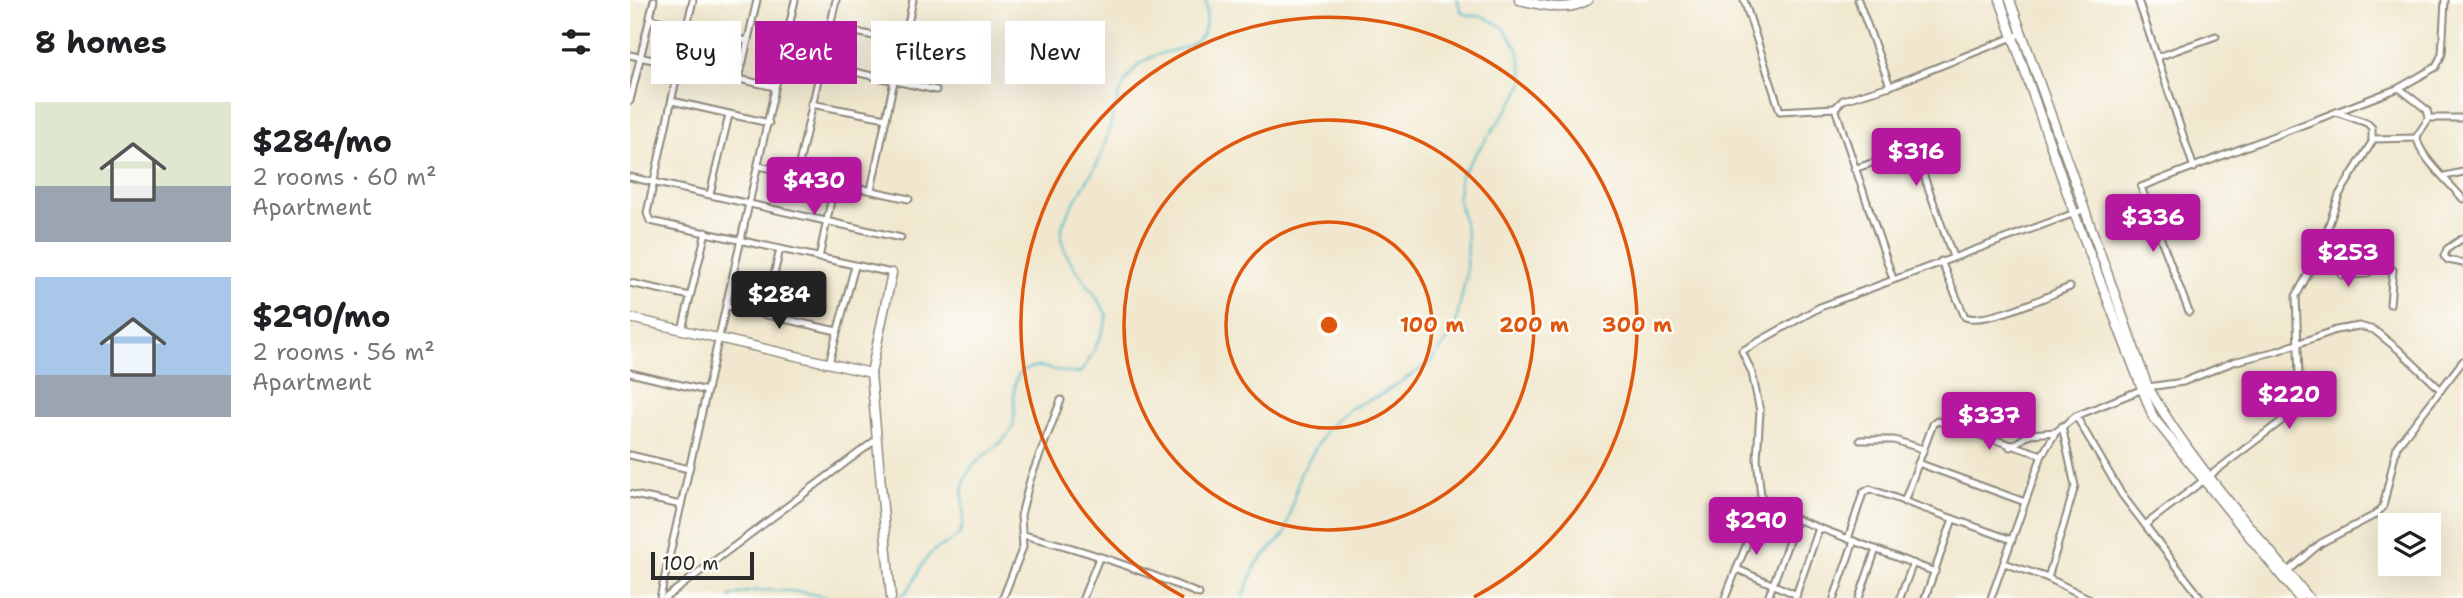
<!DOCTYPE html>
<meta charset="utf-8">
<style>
:root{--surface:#fff;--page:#f6f6f6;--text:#202124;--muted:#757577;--accent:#b5179e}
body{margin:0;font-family:"Shantell Sans",sans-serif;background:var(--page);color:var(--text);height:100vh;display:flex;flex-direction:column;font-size:26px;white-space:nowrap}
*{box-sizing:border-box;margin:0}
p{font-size:23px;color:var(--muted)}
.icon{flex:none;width:38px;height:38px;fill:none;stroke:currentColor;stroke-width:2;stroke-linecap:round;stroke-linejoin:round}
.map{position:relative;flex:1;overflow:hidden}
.panel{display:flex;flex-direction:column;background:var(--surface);width:630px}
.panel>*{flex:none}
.top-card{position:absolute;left:21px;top:21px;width:665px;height:63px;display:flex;gap:14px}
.fabs{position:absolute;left:1748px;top:513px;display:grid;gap:14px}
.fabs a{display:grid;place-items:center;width:63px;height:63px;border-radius:0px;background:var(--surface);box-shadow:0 7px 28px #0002;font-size:35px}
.scale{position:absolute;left:21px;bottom:18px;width:103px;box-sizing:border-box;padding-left:7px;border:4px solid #2b2b2b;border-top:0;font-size:19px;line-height:24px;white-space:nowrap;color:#2b2b2b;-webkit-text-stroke:5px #fdfcf7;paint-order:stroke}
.price{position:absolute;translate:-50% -60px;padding:0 16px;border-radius:7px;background:var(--accent);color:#fff;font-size:23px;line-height:46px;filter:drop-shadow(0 2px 4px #0008)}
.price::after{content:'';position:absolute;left:50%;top:42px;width:21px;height:16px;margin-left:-10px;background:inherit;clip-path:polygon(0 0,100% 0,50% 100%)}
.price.selected{background:#222;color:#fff}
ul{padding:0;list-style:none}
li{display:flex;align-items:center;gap:21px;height:175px;padding:0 35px}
li span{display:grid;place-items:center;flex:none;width:196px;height:140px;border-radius:0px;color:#555}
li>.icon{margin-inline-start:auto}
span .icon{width:84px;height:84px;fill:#fffc;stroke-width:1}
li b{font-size:30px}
h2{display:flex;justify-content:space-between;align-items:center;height:84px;padding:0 35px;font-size:30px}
.tag{padding:0 24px;border-radius:0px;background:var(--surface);box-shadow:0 7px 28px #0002;font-size:24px;line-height:63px}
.tag.selected{background:var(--accent);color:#fff}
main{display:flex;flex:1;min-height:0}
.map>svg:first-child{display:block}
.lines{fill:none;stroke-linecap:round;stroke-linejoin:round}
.stream{stroke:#4cb7c9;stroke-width:2}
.street-casing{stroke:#8e897c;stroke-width:9}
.secondary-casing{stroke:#8e897c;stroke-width:11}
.street{stroke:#fff;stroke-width:5}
.secondary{stroke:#fff;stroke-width:8}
.ring{fill:none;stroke:#df570e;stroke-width:3.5}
.centre{fill:#df570e;stroke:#fdfcf7;stroke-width:3.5}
.ring-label{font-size:21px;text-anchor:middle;font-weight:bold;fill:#df570e;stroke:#fdfcf7;stroke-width:5;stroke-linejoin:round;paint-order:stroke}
</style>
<main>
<section class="panel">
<h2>8 homes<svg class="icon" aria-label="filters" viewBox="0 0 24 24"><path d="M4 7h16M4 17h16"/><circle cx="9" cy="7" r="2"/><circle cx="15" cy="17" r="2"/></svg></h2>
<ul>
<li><span style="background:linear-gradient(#dfe7d0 60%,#9aa5b1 0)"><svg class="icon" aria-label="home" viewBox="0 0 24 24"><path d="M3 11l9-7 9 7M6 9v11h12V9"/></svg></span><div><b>$284/mo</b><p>2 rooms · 60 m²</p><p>Apartment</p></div></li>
<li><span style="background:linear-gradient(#a9c7e8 70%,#9aa5b1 0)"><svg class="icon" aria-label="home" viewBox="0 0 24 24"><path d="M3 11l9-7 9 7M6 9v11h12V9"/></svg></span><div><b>$290/mo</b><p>2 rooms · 56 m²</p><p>Apartment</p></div></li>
</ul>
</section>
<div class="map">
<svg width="1833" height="598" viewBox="0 0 1833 598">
<rect width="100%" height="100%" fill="#fdfcf7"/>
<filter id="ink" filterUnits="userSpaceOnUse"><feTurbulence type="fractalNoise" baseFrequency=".0143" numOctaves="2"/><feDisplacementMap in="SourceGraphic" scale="14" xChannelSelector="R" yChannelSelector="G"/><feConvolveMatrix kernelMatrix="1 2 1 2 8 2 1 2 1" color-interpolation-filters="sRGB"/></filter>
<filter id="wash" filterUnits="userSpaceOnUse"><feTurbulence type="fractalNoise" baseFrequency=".00686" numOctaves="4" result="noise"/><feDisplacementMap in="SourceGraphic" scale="28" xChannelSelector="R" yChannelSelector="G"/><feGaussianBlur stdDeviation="1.57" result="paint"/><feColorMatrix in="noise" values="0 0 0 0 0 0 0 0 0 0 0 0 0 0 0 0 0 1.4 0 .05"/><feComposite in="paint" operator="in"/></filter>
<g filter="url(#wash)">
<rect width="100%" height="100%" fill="#f0e7ce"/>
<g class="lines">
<!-- stream -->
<g class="stream">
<path d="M100,598C122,584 176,592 200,598"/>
<path d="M269,598C286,586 287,568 300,554C309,544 329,543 332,527C337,507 326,488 340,470C351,453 374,446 382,428C389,410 379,395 388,375C409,356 426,376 449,373C458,367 476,326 477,316C467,290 436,266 431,238C428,219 459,182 468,162C483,132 482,88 509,65C538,40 583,63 576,0"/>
<path d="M613,598L626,564L655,534L670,474L697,429L717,410L752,394L800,363L824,332L836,276L837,235L828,198L830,176L887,96L894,80L888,49L873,27L855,17L837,15L831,11L827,0"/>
</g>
</g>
</g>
<g filter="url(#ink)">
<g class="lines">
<!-- street casing -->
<g class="street-casing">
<g id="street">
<path d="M1114,0L1150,111L1205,108"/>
<path d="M1228,0L1260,86"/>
<path d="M1508,0L1564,168"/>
<path d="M20,19L118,41"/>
<path d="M57,26L63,0"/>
<path d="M200,26L314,52"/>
<path d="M274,43L283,0"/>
<path d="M0,55L145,87"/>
<path d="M152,56L306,90"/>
<path d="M1528,57L1586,36"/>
<path d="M49,66L17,213L20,221L262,273"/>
<path d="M109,79L127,0"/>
<path d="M1769,88L1797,110L1799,118L1787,136C1786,153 1820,183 1833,199"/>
<path d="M0,101L24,0"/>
<path d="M42,101L139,123"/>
<path d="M181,104L256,118"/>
<path d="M1799,118H1833"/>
<path d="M1742,139L1787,138"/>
<path d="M129,166L279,199"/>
<path d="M1224,169L1280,150L1285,151L1323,257"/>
<path d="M167,173L206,0"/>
<path d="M1815,176L1833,172"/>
<path d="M0,177L271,238"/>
<path d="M241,190L264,81"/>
<path d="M80,194L99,115"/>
<path d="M1833,238L1817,249L1814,256L1818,260L1833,263"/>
<path d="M1694,241L1712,275L1736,274L1750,265L1763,270L1760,304"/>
<path d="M189,258L205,182"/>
<path d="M1311,261L1335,317C1357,325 1417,296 1440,287"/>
<path d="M1263,279L1205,108L1213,100L1260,86L1393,33"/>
<path d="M0,283L60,296"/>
<path d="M97,306L207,331"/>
<path d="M1559,312L1511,187L1769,88L1806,67L1812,54L1815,0"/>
<path d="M135,314L150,249"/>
<path d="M52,330L76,232"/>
<path d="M199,363L225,266"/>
<path d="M0,373L77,391"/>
<path d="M1446,416L1492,495L1571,598"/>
<path d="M1230,440H1264L1293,449"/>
<path d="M1380,447L1400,434L1426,432"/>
<path d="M0,455L59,469"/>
<path d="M1288,463L1395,502"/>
<path d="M0,494L51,505"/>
<path d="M1274,502L1303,424L1307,421L1412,455"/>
<path d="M1132,506L1305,572"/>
<path d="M1515,525L1658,416L1670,403L1666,296L1689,254L1709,195L1742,142V128L1737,123L1706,112"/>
<path d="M393,535C453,549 512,570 569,594"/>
<path d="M1218,539L1233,493L1240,489L1382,540"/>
<path d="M1374,563L1418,578L1458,598"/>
<path d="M1107,569L1167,595"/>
<path d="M1657,572L1691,543L1745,515L1753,507L1767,446L1833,361"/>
<path d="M1418,578L1445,486L1432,426"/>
<path d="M30,598L165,0"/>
<path d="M35,598L247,439"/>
<path d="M373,598L393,547L391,515L400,480L431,400"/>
<path d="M453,598L469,558"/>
<path d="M1095,598L1132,506L1127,459L1130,411L1122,373L1112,351L1190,307L1453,210"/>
<path d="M1138,598L1167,519"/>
<path d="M1165,598L1189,528"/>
<path d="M1204,598L1224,541"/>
<path d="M1229,598L1246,549"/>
<path d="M1270,598L1283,563"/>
<path d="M1295,598L1323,519"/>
<path d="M1361,598L1412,455L1426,432L1446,416L1518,387L1553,382L1603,362L1647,351L1706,330L1729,326L1744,330L1769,350L1811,390"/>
</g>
</g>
<!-- secondary casing -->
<g class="secondary-casing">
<g id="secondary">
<path d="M889,0C911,5 937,13 958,0"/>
<path d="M1370,0L1444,213L1523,417L1669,598"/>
<path d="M1380,0L1518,387C1562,464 1623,529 1679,598"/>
<path d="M0,318L241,373"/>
<path d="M261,598L241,373L262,273"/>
</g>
</g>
<!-- street -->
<use href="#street" class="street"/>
<!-- secondary -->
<use href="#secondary" class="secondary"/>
</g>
</g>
<!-- distance rings -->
<g class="ring">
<circle cx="699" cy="325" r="103"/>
<circle cx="699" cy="325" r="205"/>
<path d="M554 597A308 308 0 1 1 844 597"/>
</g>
<circle cx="699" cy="325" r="10" class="centre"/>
<g class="ring-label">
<text x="802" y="332">100 m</text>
<text x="904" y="332">200 m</text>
<text x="1007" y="332">300 m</text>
</g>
</svg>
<div class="fabs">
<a><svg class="icon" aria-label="layers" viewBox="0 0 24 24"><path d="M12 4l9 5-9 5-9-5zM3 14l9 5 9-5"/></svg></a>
</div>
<div class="scale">100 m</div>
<b class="price" style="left:1286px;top:188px">$316</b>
<b class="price" style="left:184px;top:217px">$430</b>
<b class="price" style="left:1523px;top:254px">$336</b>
<b class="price" style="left:1718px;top:289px">$253</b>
<b class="price selected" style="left:149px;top:331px">$284</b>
<b class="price" style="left:1659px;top:431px">$220</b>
<b class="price" style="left:1359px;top:452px">$337</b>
<b class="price" style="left:1126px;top:557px">$290</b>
<div class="top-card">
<a class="tag">Buy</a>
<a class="tag selected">Rent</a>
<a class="tag">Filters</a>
<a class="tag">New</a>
</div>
</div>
</main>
